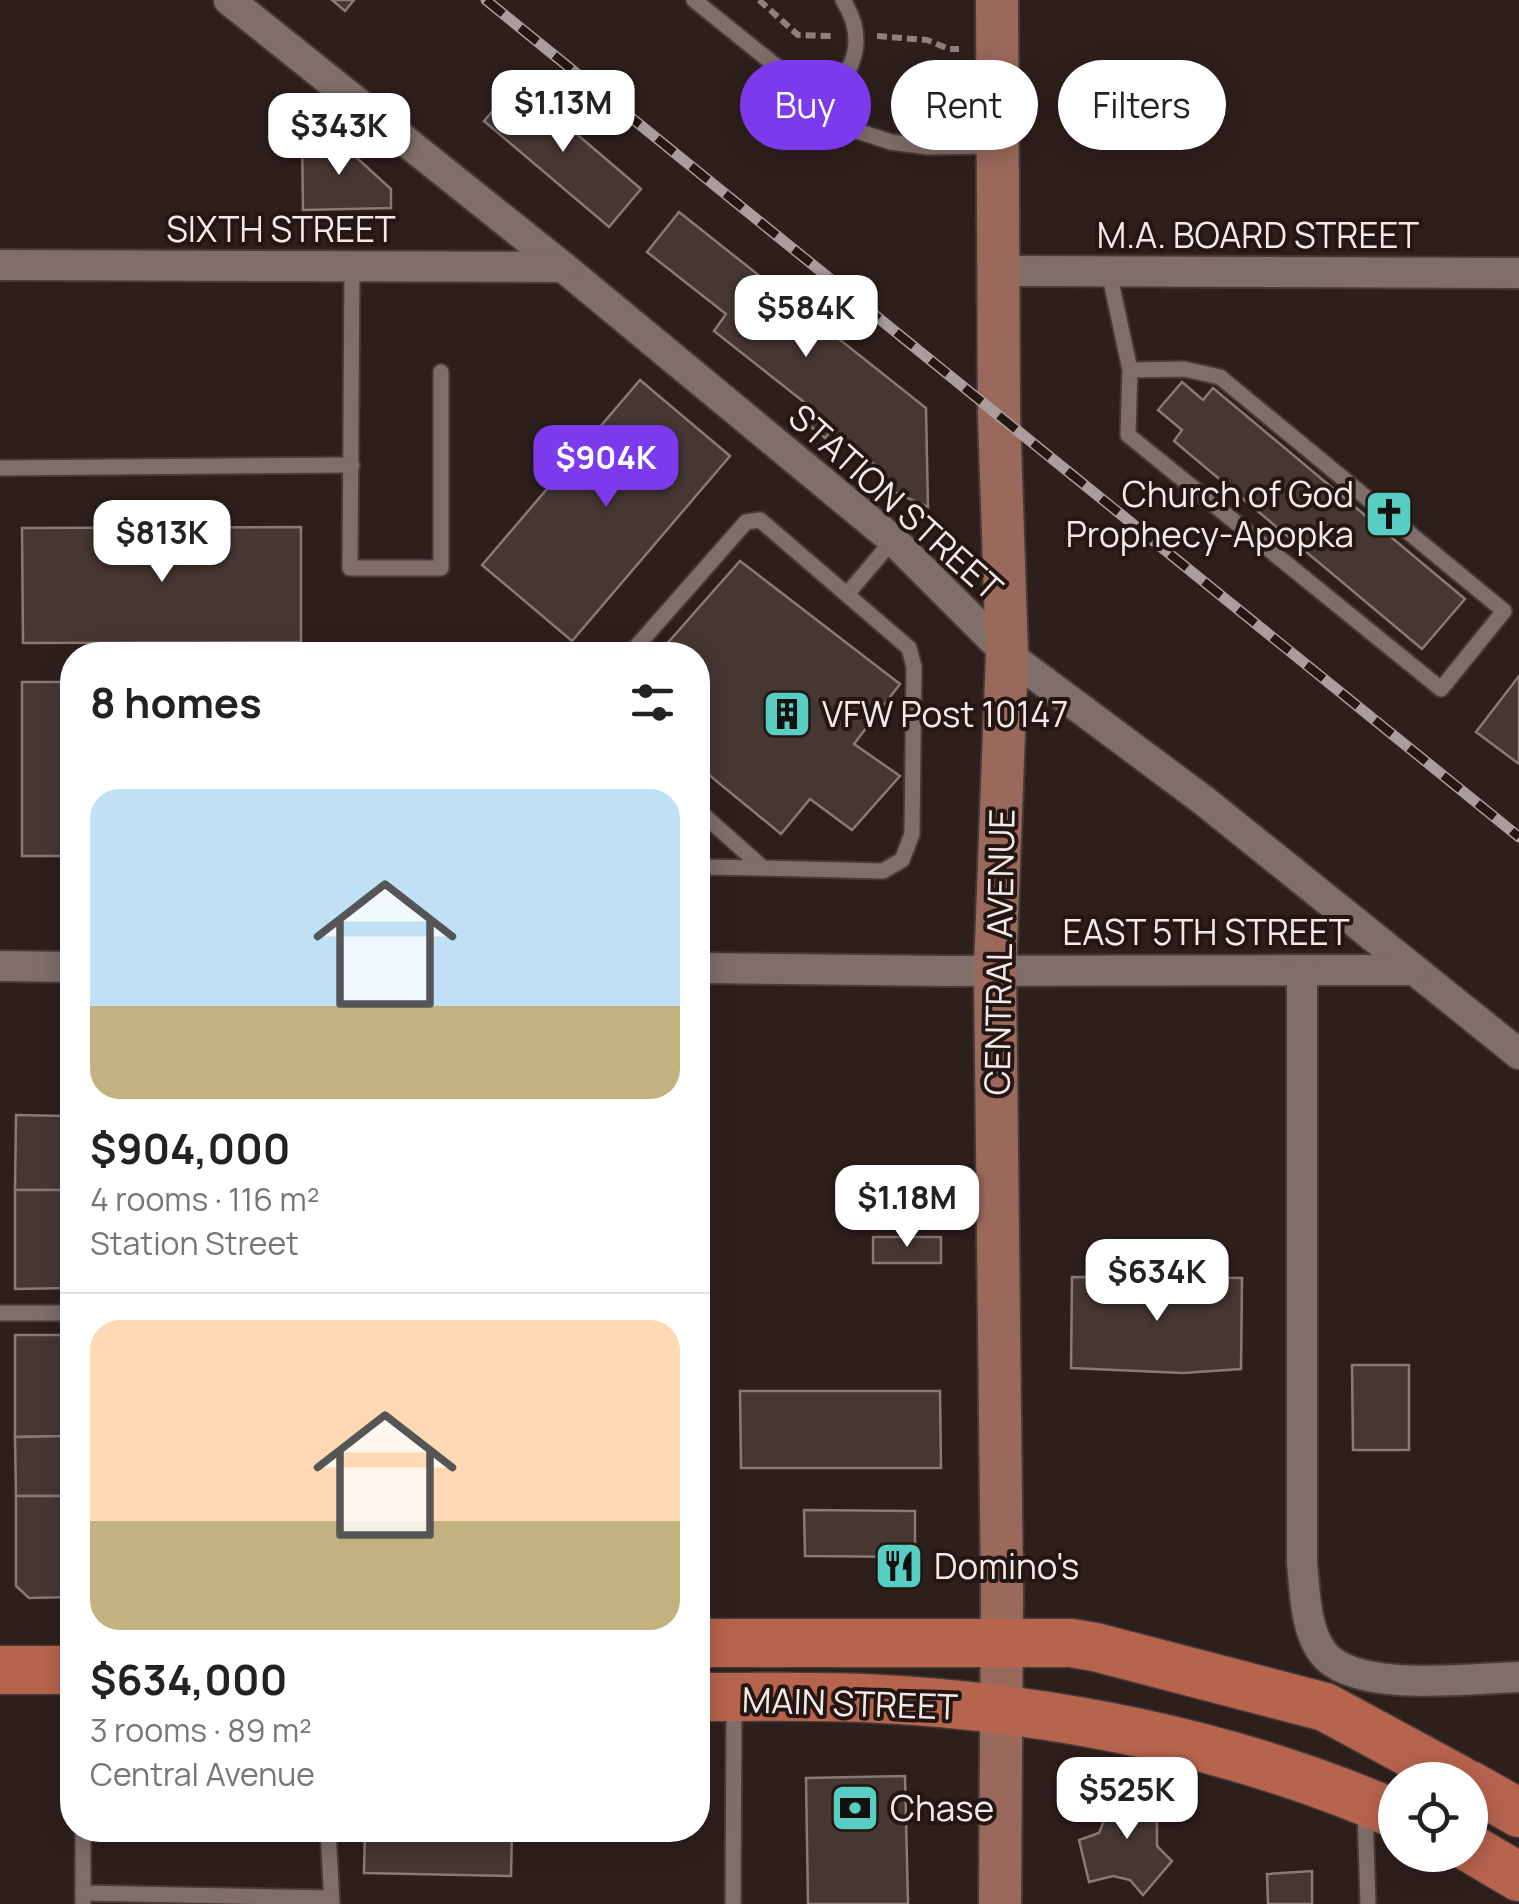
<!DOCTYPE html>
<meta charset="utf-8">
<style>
:root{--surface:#fff;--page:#f6f6f6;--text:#222;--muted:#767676;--line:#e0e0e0;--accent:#7c3aed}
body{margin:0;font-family:Manrope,sans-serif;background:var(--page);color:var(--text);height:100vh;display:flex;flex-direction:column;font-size:38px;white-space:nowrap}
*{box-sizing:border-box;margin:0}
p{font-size:32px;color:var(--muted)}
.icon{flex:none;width:55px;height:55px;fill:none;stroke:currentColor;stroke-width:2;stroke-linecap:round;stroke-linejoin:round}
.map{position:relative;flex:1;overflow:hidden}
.details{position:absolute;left:60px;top:642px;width:650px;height:1200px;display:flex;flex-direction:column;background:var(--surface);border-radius:40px;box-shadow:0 5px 25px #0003}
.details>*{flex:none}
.top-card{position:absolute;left:740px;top:60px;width:628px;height:90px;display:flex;gap:20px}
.tools{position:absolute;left:1378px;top:1762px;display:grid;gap:20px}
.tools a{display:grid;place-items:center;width:110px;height:110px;border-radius:50%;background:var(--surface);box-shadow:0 5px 25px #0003;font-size:50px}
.price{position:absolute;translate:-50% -85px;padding:0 22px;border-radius:20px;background:#fff;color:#222;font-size:32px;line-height:65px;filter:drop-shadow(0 2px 5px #0008)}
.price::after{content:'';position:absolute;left:50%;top:60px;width:30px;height:22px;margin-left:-15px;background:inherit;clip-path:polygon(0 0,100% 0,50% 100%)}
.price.on{background:var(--accent);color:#fff}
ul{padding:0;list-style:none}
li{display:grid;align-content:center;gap:20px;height:530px;padding:0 30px}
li+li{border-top:2px solid var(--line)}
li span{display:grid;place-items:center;height:310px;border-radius:30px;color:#555}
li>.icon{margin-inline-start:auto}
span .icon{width:180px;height:180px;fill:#fffc;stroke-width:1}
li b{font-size:42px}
h2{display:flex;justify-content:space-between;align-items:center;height:120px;padding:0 30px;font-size:42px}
.chip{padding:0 35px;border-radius:45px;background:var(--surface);box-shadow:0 5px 25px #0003;font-size:35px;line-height:90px}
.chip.on{background:var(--accent);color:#fff}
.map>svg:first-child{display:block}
.building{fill:#463733;stroke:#8a7a75;stroke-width:2.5}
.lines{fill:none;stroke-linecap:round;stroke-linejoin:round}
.lane-casing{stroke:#463a38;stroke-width:19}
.street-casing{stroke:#463a38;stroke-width:34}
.secondary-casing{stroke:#463a38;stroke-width:46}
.primary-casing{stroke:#463a38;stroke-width:51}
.path{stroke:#8e827f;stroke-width:6;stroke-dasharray:10 5;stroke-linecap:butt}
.lane{stroke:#7f6e6a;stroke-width:15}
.street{stroke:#7f6e6a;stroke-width:30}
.secondary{stroke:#9b695c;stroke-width:42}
.primary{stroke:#b7644e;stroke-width:48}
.rail-casing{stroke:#a99e9b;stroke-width:11}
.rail{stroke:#231613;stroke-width:8;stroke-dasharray:22;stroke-linecap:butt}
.labels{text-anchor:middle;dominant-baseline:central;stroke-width:8;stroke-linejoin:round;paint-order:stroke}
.street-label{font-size:35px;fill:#f3eae7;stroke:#231613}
.poi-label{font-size:35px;fill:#f3eae7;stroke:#231613;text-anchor:start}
</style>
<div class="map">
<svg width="1519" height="1904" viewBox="0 0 1519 1904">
<rect width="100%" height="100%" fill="#2d1f1c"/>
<!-- building -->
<g class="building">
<path d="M332,0H354L345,11Z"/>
<path d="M517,83L641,189L609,227L484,121Z"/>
<path d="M302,136H333L391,189V208L303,210Z"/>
<path d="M679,212L926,408L928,507L880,486V469L832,430L825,438L800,418L809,406L714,331L726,314L647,252Z"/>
<path d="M640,380L730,456L572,641L482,565Z"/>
<path d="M1182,382L1203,400L1213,388L1465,599L1422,649L1174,441L1182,430L1158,410Z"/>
<path d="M301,527V642L23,643L22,528Z"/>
<path d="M740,561L900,684L854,744L900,776L852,830L810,799L781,834L698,766V655H657Z"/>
<path d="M1519,676V764L1476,732Z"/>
<rect x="22" y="682" width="50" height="174"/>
<path d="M16,1115L69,1116L72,1190H15Z"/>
<path d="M15,1190H72V1288L15,1289Z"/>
<rect x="873" y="1237" width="68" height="26"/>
<path d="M1072,1277L1242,1278L1241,1369L1183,1373L1071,1368Z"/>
<path d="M15,1335H72V1436L15,1437Z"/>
<path d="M1352,1365H1409V1450H1353Z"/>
<path d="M740,1391H940L941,1468H741Z"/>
<path d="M72,1436V1496H16L15,1437Z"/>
<path d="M16,1496H72V1597L29,1598L16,1586Z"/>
<path d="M804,1510L915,1511V1557L805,1556Z"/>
<path d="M905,1776L908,1904H808L806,1778Z"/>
<path d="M1118,1787L1157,1797V1846L1172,1861L1143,1895L1130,1880L1113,1876L1089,1882L1079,1840L1099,1833Z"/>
<path d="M365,1830H512L511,1876L364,1873Z"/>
<path d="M1312,1871V1904H1268L1267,1874Z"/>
</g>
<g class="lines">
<!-- lane casing -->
<g class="lane-casing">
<g id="lane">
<path d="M694,0L857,131L891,142L928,147L997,146"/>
<path d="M825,106C851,71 870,43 843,0"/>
<path d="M352,267L350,568H441V372"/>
<path d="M1109,272L1130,370L1184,369L1220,377L1504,611L1441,689L1128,435L1130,370"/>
<path d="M0,468L352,465"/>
<path d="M848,593L893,540"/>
<path d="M629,655L746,522L760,520L909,648L914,667L912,834L902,860L883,871L763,868L698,810"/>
<path d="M698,867L763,868"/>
<path d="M0,1313H72"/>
<path d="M1365,1810L1368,1904"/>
<path d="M83,1830V1904"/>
<path d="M328,1830L332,1904"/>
<path d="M83,1893L331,1898"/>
<path d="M733,1904L734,1703"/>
</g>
</g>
<!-- street casing -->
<g class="street-casing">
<g id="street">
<path d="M229,0L563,267L893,540L1007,654L1203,800L1519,1054"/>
<path d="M0,265L563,267"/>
<path d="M997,271L1519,273"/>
<path d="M0,966L72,967"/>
<path d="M698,968L945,971L1414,970"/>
<path d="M1302,970V1563C1305,1591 1305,1630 1323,1653C1355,1694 1471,1678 1519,1677"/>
</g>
</g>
<!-- secondary casing -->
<g class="secondary-casing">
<path id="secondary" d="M997,0L999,415L1007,654L995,970L1002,1593L1000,1904"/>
</g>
<!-- primary casing -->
<g class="primary-casing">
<g id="primary">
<path d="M698,1643H1071L1095,1647L1325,1707L1460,1780"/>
<path d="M0,1670H72"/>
<path d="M698,1697C753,1697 809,1696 864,1698C1044,1706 1230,1742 1395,1814"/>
<path d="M1470,1785L1519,1813"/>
<path d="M1470,1848L1519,1877"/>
</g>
</g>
<!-- path -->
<g class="path">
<path d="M759,0L798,35L834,36"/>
<path d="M877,36L927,40L949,49H959"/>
</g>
<!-- lane -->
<use href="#lane" class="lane"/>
<!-- street -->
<use href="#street" class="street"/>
<!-- secondary -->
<use href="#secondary" class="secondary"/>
<!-- primary -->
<use href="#primary" class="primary"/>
<!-- rail casing -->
<g class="rail-casing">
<path id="rail" d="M486,0L1519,837"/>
</g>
<!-- rail -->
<use href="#rail" class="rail"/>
</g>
<!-- icons -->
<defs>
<g id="church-square" transform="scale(2.5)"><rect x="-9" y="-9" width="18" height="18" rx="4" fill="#57cec1" stroke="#231613"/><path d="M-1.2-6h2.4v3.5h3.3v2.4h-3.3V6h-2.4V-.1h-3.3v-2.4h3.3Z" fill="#111"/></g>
<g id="building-square" transform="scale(2.5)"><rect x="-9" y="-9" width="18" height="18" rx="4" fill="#57cec1" stroke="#231613"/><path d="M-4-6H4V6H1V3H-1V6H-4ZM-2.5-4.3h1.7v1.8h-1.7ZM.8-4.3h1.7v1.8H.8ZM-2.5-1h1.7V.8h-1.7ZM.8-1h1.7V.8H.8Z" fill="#111"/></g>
<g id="restaurant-square" transform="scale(2.5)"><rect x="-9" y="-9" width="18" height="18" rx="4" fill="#57cec1" stroke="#231613"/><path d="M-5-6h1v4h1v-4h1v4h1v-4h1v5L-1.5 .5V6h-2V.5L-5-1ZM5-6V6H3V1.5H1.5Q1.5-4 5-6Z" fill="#111"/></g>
<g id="bank-square" transform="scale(2.5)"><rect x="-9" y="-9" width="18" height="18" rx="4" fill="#57cec1" stroke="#231613"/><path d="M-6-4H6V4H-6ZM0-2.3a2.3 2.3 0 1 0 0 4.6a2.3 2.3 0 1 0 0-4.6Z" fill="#111"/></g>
</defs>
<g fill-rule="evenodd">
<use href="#church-square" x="1389" y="514"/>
<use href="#building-square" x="787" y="714"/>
<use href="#restaurant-square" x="899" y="1566"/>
<use href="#bank-square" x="855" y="1808"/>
</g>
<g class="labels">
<!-- street labels -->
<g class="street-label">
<text x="281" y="229">SIXTH STREET</text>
<text x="1258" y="235">M.A. BOARD STREET</text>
<text transform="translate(896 502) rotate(42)">STATION STREET</text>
<text x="1206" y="932">EAST 5TH STREET</text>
<text transform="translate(999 952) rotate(-89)">CENTRAL AVENUE</text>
<text transform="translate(850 1703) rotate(2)">MAIN STREET</text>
</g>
<!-- poi labels -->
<g class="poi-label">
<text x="1354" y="494" text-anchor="end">Church of God<tspan x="1354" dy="40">Prophecy-Apopka</tspan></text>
<text x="822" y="714">VFW Post 10147</text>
<text x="934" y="1566">Domino's</text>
<text x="890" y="1808">Chase</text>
</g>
</g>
</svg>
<div class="tools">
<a><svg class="icon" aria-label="locate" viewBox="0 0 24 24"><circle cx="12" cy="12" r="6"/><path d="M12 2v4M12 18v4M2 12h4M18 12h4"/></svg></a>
</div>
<b class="price" style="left:563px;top:155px">$1.13M</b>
<b class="price" style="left:339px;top:178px">$343K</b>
<b class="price" style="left:806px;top:360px">$584K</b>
<b class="price on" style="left:606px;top:510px">$904K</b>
<b class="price" style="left:162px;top:585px">$813K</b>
<b class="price" style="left:907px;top:1250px">$1.18M</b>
<b class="price" style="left:1157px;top:1324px">$634K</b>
<b class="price" style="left:1127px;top:1842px">$525K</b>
<div class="top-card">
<a class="chip on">Buy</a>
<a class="chip">Rent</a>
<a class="chip">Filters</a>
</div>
<section class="details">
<h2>8 homes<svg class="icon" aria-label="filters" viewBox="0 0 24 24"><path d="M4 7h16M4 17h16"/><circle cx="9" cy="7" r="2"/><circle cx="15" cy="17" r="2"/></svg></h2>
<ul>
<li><span style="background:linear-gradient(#bfe0f5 70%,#c2b280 0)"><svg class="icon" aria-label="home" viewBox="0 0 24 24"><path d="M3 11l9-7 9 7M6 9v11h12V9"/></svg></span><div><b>$904,000</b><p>4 rooms · 116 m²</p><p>Station Street</p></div></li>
<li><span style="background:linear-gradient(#ffd9b3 65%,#c2b280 0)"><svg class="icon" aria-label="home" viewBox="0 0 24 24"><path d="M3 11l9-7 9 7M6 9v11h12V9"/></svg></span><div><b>$634,000</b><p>3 rooms · 89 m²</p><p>Central Avenue</p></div></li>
</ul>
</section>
</div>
